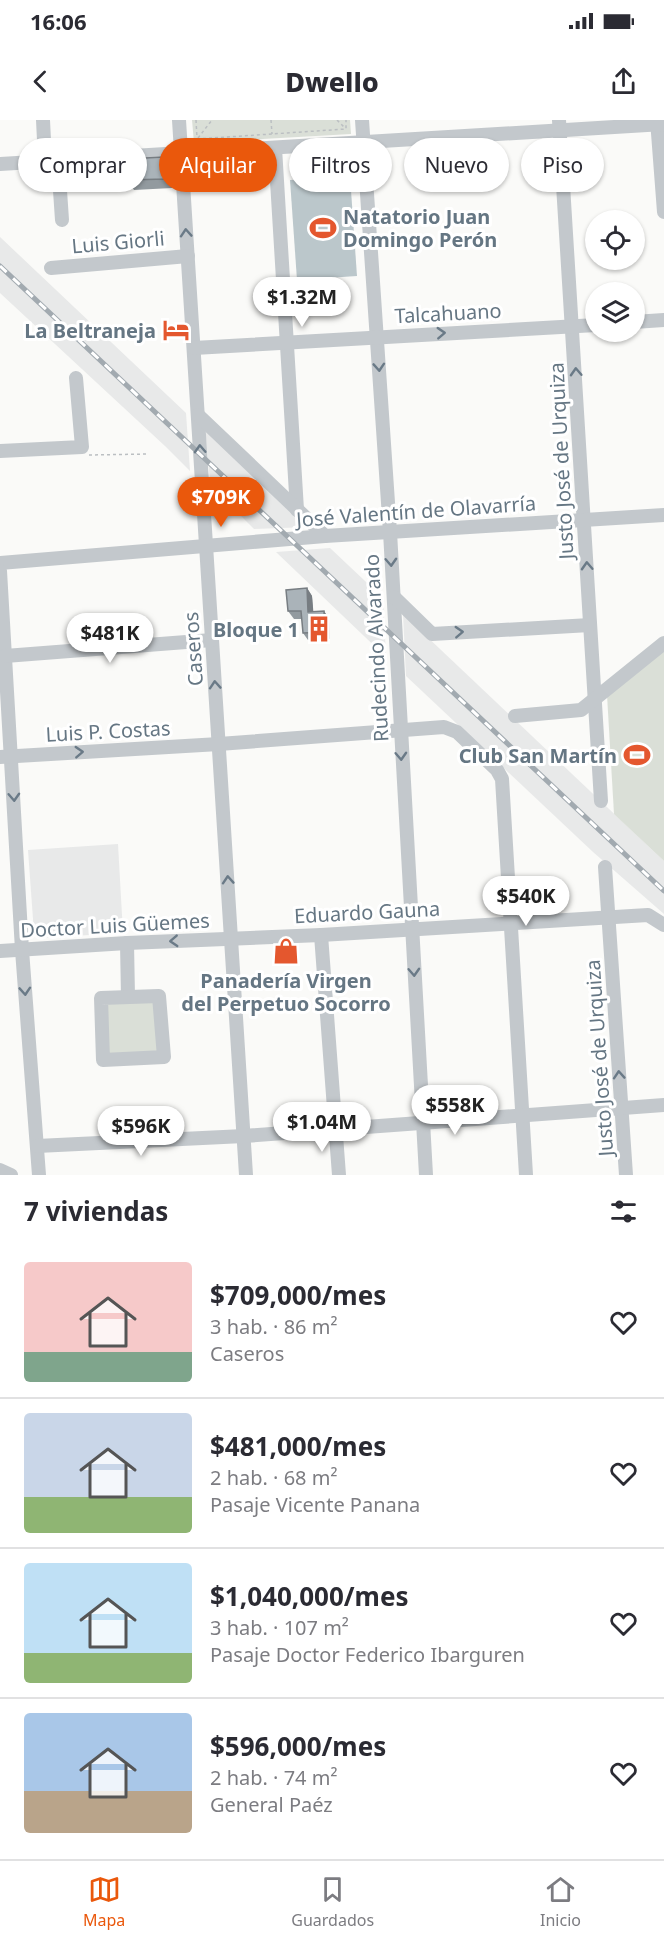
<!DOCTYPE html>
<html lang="es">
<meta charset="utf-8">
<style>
:root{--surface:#fff;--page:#f7f7f7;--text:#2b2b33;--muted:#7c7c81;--line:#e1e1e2;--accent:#ea580c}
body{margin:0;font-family:"Noto Sans",sans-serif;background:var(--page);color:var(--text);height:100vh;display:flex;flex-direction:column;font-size:22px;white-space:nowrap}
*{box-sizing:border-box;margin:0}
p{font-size:20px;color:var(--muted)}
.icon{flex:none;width:33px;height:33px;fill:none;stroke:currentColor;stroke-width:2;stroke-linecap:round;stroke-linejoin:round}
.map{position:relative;height:1055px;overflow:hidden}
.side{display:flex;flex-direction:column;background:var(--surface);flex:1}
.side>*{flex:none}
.hud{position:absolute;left:18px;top:18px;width:628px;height:54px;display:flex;gap:12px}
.controls{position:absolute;left:585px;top:90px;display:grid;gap:12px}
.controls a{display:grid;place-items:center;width:60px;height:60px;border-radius:50%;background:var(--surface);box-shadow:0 2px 4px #0004;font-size:30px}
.price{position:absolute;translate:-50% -51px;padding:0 14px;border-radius:21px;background:#fff;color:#222;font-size:20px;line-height:39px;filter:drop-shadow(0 2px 3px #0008)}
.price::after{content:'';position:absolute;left:50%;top:36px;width:18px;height:14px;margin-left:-9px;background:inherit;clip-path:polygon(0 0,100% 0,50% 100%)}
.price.current{background:var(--accent);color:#fff}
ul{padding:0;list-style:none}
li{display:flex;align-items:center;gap:18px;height:150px;padding:0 24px}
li+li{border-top:2px solid var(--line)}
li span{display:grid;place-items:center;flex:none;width:168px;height:120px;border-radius:6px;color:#555}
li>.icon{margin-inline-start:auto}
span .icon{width:72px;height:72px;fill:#fffc;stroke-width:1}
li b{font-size:26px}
h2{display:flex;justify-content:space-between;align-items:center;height:72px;padding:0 24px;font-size:26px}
.pill{padding:0 21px;border-radius:27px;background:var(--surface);box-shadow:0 2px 4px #0004;font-size:21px;line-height:54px}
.pill.current{background:var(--accent);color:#fff}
.status{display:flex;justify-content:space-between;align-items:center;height:42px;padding:0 30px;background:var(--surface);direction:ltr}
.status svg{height:16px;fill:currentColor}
header{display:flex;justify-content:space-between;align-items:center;height:78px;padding:0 24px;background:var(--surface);font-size:27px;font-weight:800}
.dock{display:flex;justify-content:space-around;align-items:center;height:84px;border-top:2px solid var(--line);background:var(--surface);font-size:16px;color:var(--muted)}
.dock a{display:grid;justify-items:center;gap:3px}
.dock .current{color:var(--accent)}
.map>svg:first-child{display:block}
.built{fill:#e8e9e9}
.green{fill:#dadfd7}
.water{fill:#bbc7cb}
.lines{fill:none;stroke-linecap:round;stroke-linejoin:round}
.path{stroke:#bbbfc2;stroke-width:1.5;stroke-dasharray:3 3;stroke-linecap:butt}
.minor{stroke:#c3c8cc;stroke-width:14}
.rail-casing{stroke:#a2aab0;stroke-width:5}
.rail{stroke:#fff;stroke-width:3;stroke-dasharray:9;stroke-linecap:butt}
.wall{fill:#929a9f}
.shaded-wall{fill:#777d82}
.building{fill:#aab3b9;stroke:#777d82;stroke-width:1.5}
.oneway{stroke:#6a7a87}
.labels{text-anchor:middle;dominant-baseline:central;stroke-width:6;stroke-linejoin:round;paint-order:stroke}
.poi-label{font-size:20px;font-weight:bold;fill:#657683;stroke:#fff;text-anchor:end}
.street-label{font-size:20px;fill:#657683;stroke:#fff}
</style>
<div class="status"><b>16:06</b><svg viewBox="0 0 49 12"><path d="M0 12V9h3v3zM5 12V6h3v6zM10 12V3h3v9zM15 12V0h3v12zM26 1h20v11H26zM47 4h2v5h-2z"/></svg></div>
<header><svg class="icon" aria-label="back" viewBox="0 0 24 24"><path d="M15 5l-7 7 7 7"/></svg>Dwello<svg class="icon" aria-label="share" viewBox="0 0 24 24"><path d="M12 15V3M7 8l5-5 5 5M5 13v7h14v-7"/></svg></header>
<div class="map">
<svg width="664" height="1055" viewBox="0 0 664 1055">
<rect width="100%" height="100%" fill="#fafaf8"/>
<!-- built -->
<g class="built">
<path d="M0,117L186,293L190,351L165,326L0,173Z"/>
<path d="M205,307L309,407L254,409L216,371L211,372Z"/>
<path d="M330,428L383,478L386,537L276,432Z"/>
<path d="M403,494L664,741V794L593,732L406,556Z"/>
<path d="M118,724L123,813L39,818L34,813L28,730Z"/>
</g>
<!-- green -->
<g class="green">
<path d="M192,0H350L351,14L194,23Z"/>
<path d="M664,528V741L614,694L607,575Z"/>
<path d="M154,881L158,931L109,934L105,884Z"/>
</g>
<!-- water -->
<path class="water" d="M350,56L357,156L297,160L290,60Z"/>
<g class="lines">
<!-- path -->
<g class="path">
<path d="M196,0L197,18"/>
<path d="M271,0L272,14"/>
<path d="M337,0L345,8"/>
<path d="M198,18L212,0"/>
<path d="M197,19L346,9V0"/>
<path d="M89,335L148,334"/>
</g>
<!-- minor -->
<g class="minor">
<path d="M43,0L45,41"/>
<path d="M179,0L246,1055"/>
<path d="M362,0L390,412L426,1055"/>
<path d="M559,0L601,681"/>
<path d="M657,0L664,92"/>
<path d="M275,28L297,390"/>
<path d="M58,41L62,100"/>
<path d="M0,44L664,4"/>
<path d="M51,148L188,136"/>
<path d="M634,202L664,200"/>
<path d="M194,228L596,205"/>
<path d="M198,295L325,416"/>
<path d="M0,331L82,327L76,258"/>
<path d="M0,443L325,416L664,395"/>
<path d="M0,451L22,830L39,1055"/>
<path d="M394,477L432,514L590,505"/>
<path d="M5,536L212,520"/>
<path d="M515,596L581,590L664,523"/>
<path d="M0,637L219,624L444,607L457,612L497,650L502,659L526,1055"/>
<path d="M605,747L626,1055"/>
<path d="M321,815L339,1055"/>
<path d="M127,823L128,877"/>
<path d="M0,831L127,823L321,815L648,795L664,805"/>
<path d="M159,876L164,937L103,940L101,878Z"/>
<path d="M37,1026L244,1016L664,985"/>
<path d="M0,1050L11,1055"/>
</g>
<!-- rail casing -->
<g class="rail-casing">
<path id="rail" d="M0,146L664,771"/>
</g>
<!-- rail -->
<use href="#rail" class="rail"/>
</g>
<!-- wall -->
<g class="wall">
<path d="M164,37L170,47L172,68L134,70L127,60Z"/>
<path d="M307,468L312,476L313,491H324L329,499L330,519L308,520L303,513L302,499H294L288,491Z"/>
</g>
<!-- shaded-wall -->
<g class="shaded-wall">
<path d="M164,37L170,47L172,68L165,59Z"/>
<path d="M307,468L312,476L314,499L308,492Z"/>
<path d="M324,491L329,499L330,519L325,512Z"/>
</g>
<!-- building -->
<g class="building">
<path d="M164,37L165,59L127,60L126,39Z"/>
<path d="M307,468L308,492L324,491L325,512L303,513L301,491H288L286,470Z"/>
</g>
<!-- one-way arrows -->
<defs><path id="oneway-chevron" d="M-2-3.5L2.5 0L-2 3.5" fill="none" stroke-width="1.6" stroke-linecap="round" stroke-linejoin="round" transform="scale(1.5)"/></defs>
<g class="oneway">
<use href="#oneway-chevron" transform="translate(186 113) rotate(-94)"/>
<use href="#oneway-chevron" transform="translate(441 213) rotate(-3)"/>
<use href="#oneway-chevron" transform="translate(379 247) rotate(86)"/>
<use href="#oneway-chevron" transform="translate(576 252) rotate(-93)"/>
<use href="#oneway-chevron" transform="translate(200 329) rotate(-93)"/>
<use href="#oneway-chevron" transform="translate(391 442) rotate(87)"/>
<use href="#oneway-chevron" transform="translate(587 446) rotate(-93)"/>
<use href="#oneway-chevron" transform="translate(459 512) rotate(-3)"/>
<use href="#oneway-chevron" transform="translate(215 565) rotate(-94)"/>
<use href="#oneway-chevron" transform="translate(79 632) rotate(-3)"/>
<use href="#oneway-chevron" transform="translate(401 636) rotate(87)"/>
<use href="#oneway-chevron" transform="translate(14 677) rotate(87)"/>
<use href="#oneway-chevron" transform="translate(228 760) rotate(-94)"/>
<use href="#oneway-chevron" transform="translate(174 821) rotate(177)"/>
<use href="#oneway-chevron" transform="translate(414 852) rotate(87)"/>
<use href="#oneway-chevron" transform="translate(25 871) rotate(86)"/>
<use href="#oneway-chevron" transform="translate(619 955) rotate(-94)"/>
</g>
<!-- icons -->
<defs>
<g id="stadium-bare" transform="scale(2.07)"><path d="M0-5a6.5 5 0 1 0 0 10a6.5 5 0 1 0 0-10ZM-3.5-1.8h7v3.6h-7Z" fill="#e4572e" stroke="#fff" stroke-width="2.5" paint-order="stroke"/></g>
<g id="hotel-bare" transform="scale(2.07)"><path d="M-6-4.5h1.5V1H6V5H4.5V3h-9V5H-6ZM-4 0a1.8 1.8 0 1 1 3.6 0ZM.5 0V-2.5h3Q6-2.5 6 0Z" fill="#e4572e" stroke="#fff" stroke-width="2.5" paint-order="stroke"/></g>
<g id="building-bare" transform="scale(2.07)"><path d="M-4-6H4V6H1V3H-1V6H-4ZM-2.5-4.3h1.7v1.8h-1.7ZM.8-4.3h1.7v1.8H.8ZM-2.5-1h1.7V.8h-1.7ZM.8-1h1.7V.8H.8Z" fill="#e4572e" stroke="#fff" stroke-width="2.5" paint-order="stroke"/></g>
<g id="shop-bare" transform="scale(2.07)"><path d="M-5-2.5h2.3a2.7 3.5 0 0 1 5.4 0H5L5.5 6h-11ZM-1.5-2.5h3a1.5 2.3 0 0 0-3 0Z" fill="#e4572e" stroke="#fff" stroke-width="2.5" paint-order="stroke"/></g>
</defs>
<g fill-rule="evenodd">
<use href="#stadium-bare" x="323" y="108"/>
<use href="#hotel-bare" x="176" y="210"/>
<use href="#building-bare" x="319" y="509"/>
<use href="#stadium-bare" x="637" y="635"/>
<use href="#shop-bare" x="286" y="831"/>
</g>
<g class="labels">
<!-- poi labels -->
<g class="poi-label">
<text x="343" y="96" text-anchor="start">Natatorio Juan<tspan x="343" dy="23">Domingo Perón</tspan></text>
<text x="156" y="210">La Beltraneja</text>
<text x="299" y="509">Bloque 1</text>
<text x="617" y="635">Club San Martín</text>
<text x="286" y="860" text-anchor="middle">Panadería Virgen<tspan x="286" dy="23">del Perpetuo Socorro</tspan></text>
</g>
<!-- street labels -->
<g class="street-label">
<text transform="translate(118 122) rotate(-5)">Luis Giorli</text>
<text transform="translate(448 193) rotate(-3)">Talcahuano</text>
<text transform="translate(561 341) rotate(-93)">Justo José de Urquiza</text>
<text transform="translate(416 391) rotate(-4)">José Valentín de Olavarría</text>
<text transform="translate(376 528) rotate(-93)">Rudecindo Alvarado</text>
<text transform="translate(193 529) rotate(-94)">Caseros</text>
<text transform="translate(108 611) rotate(-3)">Luis P. Costas</text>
<text transform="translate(367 792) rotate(-3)">Eduardo Gauna</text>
<text transform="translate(115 805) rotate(-3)">Doctor Luis Güemes</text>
<text transform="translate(599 938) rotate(-94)">Justo José de Urquiza</text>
</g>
</g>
</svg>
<div class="controls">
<a><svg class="icon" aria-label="locate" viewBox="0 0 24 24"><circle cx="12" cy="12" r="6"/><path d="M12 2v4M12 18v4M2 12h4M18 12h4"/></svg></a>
<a><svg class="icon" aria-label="layers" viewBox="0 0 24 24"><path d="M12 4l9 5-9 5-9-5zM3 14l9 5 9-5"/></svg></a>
</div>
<b class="price" style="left:302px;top:208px">$1.32M</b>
<b class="price current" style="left:221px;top:408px">$709K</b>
<b class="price" style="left:110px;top:544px">$481K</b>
<b class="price" style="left:526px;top:807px">$540K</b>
<b class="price" style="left:455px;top:1016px">$558K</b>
<b class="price" style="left:322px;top:1033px">$1.04M</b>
<b class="price" style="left:141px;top:1037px">$596K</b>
<div class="hud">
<a class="pill">Comprar</a>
<a class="pill current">Alquilar</a>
<a class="pill">Filtros</a>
<a class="pill">Nuevo</a>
<a class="pill">Piso</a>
</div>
</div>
<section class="side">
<h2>7 viviendas<svg class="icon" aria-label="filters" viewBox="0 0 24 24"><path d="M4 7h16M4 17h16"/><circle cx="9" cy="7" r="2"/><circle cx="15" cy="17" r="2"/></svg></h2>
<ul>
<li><span style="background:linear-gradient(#f6c9c9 75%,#7fa58c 0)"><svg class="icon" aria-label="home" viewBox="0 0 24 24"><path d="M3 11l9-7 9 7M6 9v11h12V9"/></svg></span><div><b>$709,000/mes</b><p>3 hab. · 86 m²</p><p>Caseros</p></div><svg class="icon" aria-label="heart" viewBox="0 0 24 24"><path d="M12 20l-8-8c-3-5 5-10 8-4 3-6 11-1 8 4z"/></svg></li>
<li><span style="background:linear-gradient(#c9d6e8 70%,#8fb573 0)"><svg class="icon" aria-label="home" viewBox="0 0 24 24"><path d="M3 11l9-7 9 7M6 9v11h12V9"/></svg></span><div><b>$481,000/mes</b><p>2 hab. · 68 m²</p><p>Pasaje Vicente Panana</p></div><svg class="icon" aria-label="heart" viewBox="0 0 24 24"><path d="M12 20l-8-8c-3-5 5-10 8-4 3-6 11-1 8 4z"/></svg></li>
<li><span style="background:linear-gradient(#bfe0f5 75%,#8fb573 0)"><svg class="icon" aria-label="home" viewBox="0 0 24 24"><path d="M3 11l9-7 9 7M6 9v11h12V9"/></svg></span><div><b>$1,040,000/mes</b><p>3 hab. · 107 m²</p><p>Pasaje Doctor Federico Ibarguren</p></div><svg class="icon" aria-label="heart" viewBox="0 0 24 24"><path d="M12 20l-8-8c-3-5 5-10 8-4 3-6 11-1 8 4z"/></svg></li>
<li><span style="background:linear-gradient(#a9c7e8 65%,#b9a48a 0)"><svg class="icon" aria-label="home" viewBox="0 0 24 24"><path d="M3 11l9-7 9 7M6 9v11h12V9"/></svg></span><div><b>$596,000/mes</b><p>2 hab. · 74 m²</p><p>General Paéz</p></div><svg class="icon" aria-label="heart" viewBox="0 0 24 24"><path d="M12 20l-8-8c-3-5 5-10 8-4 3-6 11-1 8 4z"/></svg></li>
</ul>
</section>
<nav class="dock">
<a class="current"><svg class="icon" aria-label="map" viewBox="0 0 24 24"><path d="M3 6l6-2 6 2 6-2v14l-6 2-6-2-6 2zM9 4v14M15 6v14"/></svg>Mapa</a>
<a><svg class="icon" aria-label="saved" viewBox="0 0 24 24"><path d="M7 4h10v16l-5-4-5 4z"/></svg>Guardados</a>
<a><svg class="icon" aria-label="home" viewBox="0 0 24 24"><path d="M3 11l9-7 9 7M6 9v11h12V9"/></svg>Inicio</a>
</nav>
